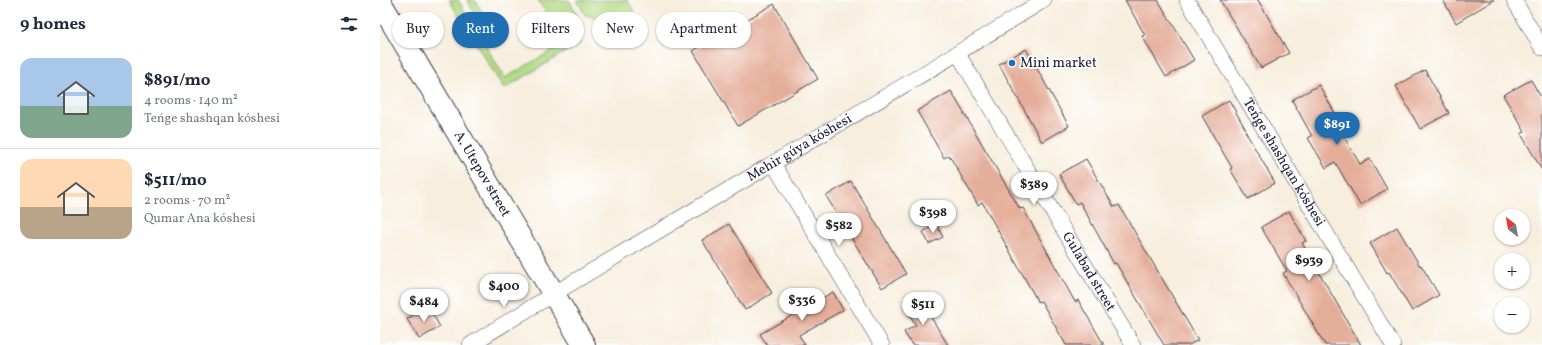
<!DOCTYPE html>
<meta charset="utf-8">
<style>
:root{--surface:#fff;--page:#f6f6f7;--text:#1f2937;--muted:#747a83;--line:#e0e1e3;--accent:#1f6fb2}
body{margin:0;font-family:Vollkorn,serif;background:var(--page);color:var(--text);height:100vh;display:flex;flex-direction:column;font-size:15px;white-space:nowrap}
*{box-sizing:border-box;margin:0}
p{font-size:13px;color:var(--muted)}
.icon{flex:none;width:22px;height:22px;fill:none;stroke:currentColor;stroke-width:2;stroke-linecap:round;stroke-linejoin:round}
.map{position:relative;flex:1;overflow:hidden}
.drawer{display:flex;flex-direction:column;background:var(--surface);width:380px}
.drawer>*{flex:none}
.guide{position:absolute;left:12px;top:12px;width:380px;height:36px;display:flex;gap:8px}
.needle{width:26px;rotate:329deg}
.buttons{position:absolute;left:1114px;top:209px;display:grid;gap:8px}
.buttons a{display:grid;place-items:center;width:36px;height:36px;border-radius:50%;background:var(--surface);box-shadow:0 1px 3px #0004;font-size:20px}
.price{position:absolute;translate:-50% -34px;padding:0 9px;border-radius:14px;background:#fff;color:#222;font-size:13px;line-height:26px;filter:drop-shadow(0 1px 2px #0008)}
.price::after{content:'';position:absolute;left:50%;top:24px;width:12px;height:9px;margin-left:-6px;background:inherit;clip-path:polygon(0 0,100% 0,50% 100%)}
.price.selected{background:var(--accent);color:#fff}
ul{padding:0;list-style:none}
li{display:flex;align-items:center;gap:12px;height:100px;padding:0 20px}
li+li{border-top:1px solid var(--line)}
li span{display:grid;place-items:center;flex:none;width:112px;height:80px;border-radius:12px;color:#555}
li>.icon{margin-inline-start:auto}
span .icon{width:48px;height:48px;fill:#fffc;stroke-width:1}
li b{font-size:17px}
h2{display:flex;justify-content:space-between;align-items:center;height:48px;padding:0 20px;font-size:17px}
.pill{padding:0 14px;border-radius:18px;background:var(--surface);box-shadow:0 1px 3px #0004;font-size:14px;line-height:36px}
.pill.selected{background:var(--accent);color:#fff}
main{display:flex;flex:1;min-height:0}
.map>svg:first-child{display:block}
.green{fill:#b0d983;stroke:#697e5f}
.building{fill:#e5ae9a}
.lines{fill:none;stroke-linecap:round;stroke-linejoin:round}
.minor-casing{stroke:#424153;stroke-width:16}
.secondary-casing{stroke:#424153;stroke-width:24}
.minor{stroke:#fff;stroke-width:15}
.secondary{stroke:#fff;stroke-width:22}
.poi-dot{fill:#1f6fb2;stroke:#fff;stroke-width:1.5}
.labels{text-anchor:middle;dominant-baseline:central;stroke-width:3.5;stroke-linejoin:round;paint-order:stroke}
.poi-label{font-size:14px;fill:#22223b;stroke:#fff;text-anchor:start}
.street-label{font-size:14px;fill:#22223b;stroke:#fff}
</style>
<main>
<section class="drawer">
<h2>9 homes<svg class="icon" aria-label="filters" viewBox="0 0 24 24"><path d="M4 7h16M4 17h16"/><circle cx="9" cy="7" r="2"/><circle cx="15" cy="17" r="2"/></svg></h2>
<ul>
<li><span style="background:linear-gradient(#a9c7e8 60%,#7fa58c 0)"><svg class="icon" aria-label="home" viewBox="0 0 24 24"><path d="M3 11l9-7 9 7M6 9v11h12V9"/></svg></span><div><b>$891/mo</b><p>4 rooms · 140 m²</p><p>Teńge shashqan kóshesi</p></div></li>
<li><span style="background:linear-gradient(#ffd9b3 60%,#b9a48a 0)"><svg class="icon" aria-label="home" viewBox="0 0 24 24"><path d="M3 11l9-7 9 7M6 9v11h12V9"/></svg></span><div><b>$511/mo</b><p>2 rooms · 70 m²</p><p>Qumar Ana kóshesi</p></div></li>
</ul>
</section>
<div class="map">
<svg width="1162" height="345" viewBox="0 0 1162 345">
<rect width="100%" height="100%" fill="#fff"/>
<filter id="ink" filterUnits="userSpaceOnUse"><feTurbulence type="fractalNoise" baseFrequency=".025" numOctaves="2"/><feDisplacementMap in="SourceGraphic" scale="8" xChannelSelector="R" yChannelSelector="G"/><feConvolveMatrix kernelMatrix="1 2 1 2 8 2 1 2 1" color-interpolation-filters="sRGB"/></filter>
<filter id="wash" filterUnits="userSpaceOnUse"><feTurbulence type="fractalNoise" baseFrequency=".012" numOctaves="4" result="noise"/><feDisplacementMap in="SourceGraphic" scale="16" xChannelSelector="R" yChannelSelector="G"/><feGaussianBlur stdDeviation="0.9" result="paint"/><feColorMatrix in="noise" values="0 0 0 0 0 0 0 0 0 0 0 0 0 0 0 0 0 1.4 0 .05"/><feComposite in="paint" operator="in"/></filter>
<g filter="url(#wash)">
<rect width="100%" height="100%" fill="#f7eedd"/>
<!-- green -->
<g class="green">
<path d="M69,0H78L125,78L197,36L200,43L124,89Z"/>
<path d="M87,0H95L111,27L105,30Z"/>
<path d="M158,0H189L203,25L181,36Z"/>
<path d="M197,0H247L263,27L205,15Z"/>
</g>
<g id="blocks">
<!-- building -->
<g class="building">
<path d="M745,0H778L814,60L786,77L762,36L765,35Z"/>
<path d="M840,0H878L909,53L881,68Z"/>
<path d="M1063,0H1114L1076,23Z"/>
<path d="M394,4L438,79L358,126L313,51Z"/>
<path d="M646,49L689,126L662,142L619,64Z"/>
<path d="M1045,70L1069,113L1040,129L1016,86Z"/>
<path d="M1151,80L1162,99V170L1141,134L1145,132L1123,95Z"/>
<path d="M939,85L956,115L952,117L980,164L990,159L1007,189L980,205L955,162L946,168L928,138L932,136L912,100Z"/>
<path d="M571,91L640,209L643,208L695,302L698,300L724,345H686L661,301L658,302L602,202L598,205L569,155L564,158L537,111Z"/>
<path d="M849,100L866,130L865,131L895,183L868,199L850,169L852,168L822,116Z"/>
<path d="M706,159L734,207L739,205L818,340L809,345H784L736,263L734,264L700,202L696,204L679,174Z"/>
<path d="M471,181L526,274L502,288L446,196Z"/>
<path d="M909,211L926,241L922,243L981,345H945L903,273L907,271L881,227Z"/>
<path d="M349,224L392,293L365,310L322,240Z"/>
<path d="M556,224L563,237L549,244L543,232Z"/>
<path d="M1017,227L1040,266L1041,265L1059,295L1032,311L1009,272L1007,273L990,243Z"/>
<path d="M453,292L463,310L419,335L425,345H387L380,334Z"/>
<path d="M540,296L550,313L549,314L568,345H532L524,332L536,325L524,306Z"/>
<path d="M48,306L60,327L39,339L27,319Z"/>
</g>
</g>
</g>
<g filter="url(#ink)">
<use href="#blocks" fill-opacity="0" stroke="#424153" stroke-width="1"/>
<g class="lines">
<!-- minor casing -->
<g class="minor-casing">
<g id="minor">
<path id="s1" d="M807,0L1013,345"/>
<path d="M1134,0L1162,48"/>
<path id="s2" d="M578,54L753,345"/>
<path d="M393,163L502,345"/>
<path id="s3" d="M90,345C280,227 475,118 664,0"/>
</g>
</g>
<!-- secondary casing -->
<g class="secondary-casing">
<g id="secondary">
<path id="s4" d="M0,2L204,345"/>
</g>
</g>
<!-- minor -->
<use href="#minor" class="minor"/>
<!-- secondary -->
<use href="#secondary" class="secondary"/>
</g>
</g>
<!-- markers -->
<circle class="poi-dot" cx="632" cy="63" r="4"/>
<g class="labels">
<!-- poi labels -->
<g class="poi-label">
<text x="640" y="63">Mini market</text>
</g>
<!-- street labels -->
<g class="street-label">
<text stroke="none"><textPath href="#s3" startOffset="384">Mehir gúyа kóshesi</textPath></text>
<text stroke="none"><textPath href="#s1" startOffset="189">Teńge shashqan kóshesi</textPath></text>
<text stroke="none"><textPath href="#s4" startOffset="200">A. Utepov street</textPath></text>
<text stroke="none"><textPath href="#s2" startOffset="254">Gulabad street</textPath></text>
</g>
</g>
</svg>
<div class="buttons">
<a><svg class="needle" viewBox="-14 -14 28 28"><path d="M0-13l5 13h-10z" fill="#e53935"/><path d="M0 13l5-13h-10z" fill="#747a83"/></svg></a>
<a>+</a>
<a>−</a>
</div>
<b class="price selected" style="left:957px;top:146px">$891</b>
<b class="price" style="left:654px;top:206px">$389</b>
<b class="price" style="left:553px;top:234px">$398</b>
<b class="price" style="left:459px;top:247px">$582</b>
<b class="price" style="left:929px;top:282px">$939</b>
<b class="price" style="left:124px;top:308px">$400</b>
<b class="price" style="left:422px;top:322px">$336</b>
<b class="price" style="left:44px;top:323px">$484</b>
<b class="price" style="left:543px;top:326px">$511</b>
<div class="guide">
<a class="pill">Buy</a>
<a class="pill selected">Rent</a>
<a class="pill">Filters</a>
<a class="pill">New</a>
<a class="pill">Apartment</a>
</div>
</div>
</main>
